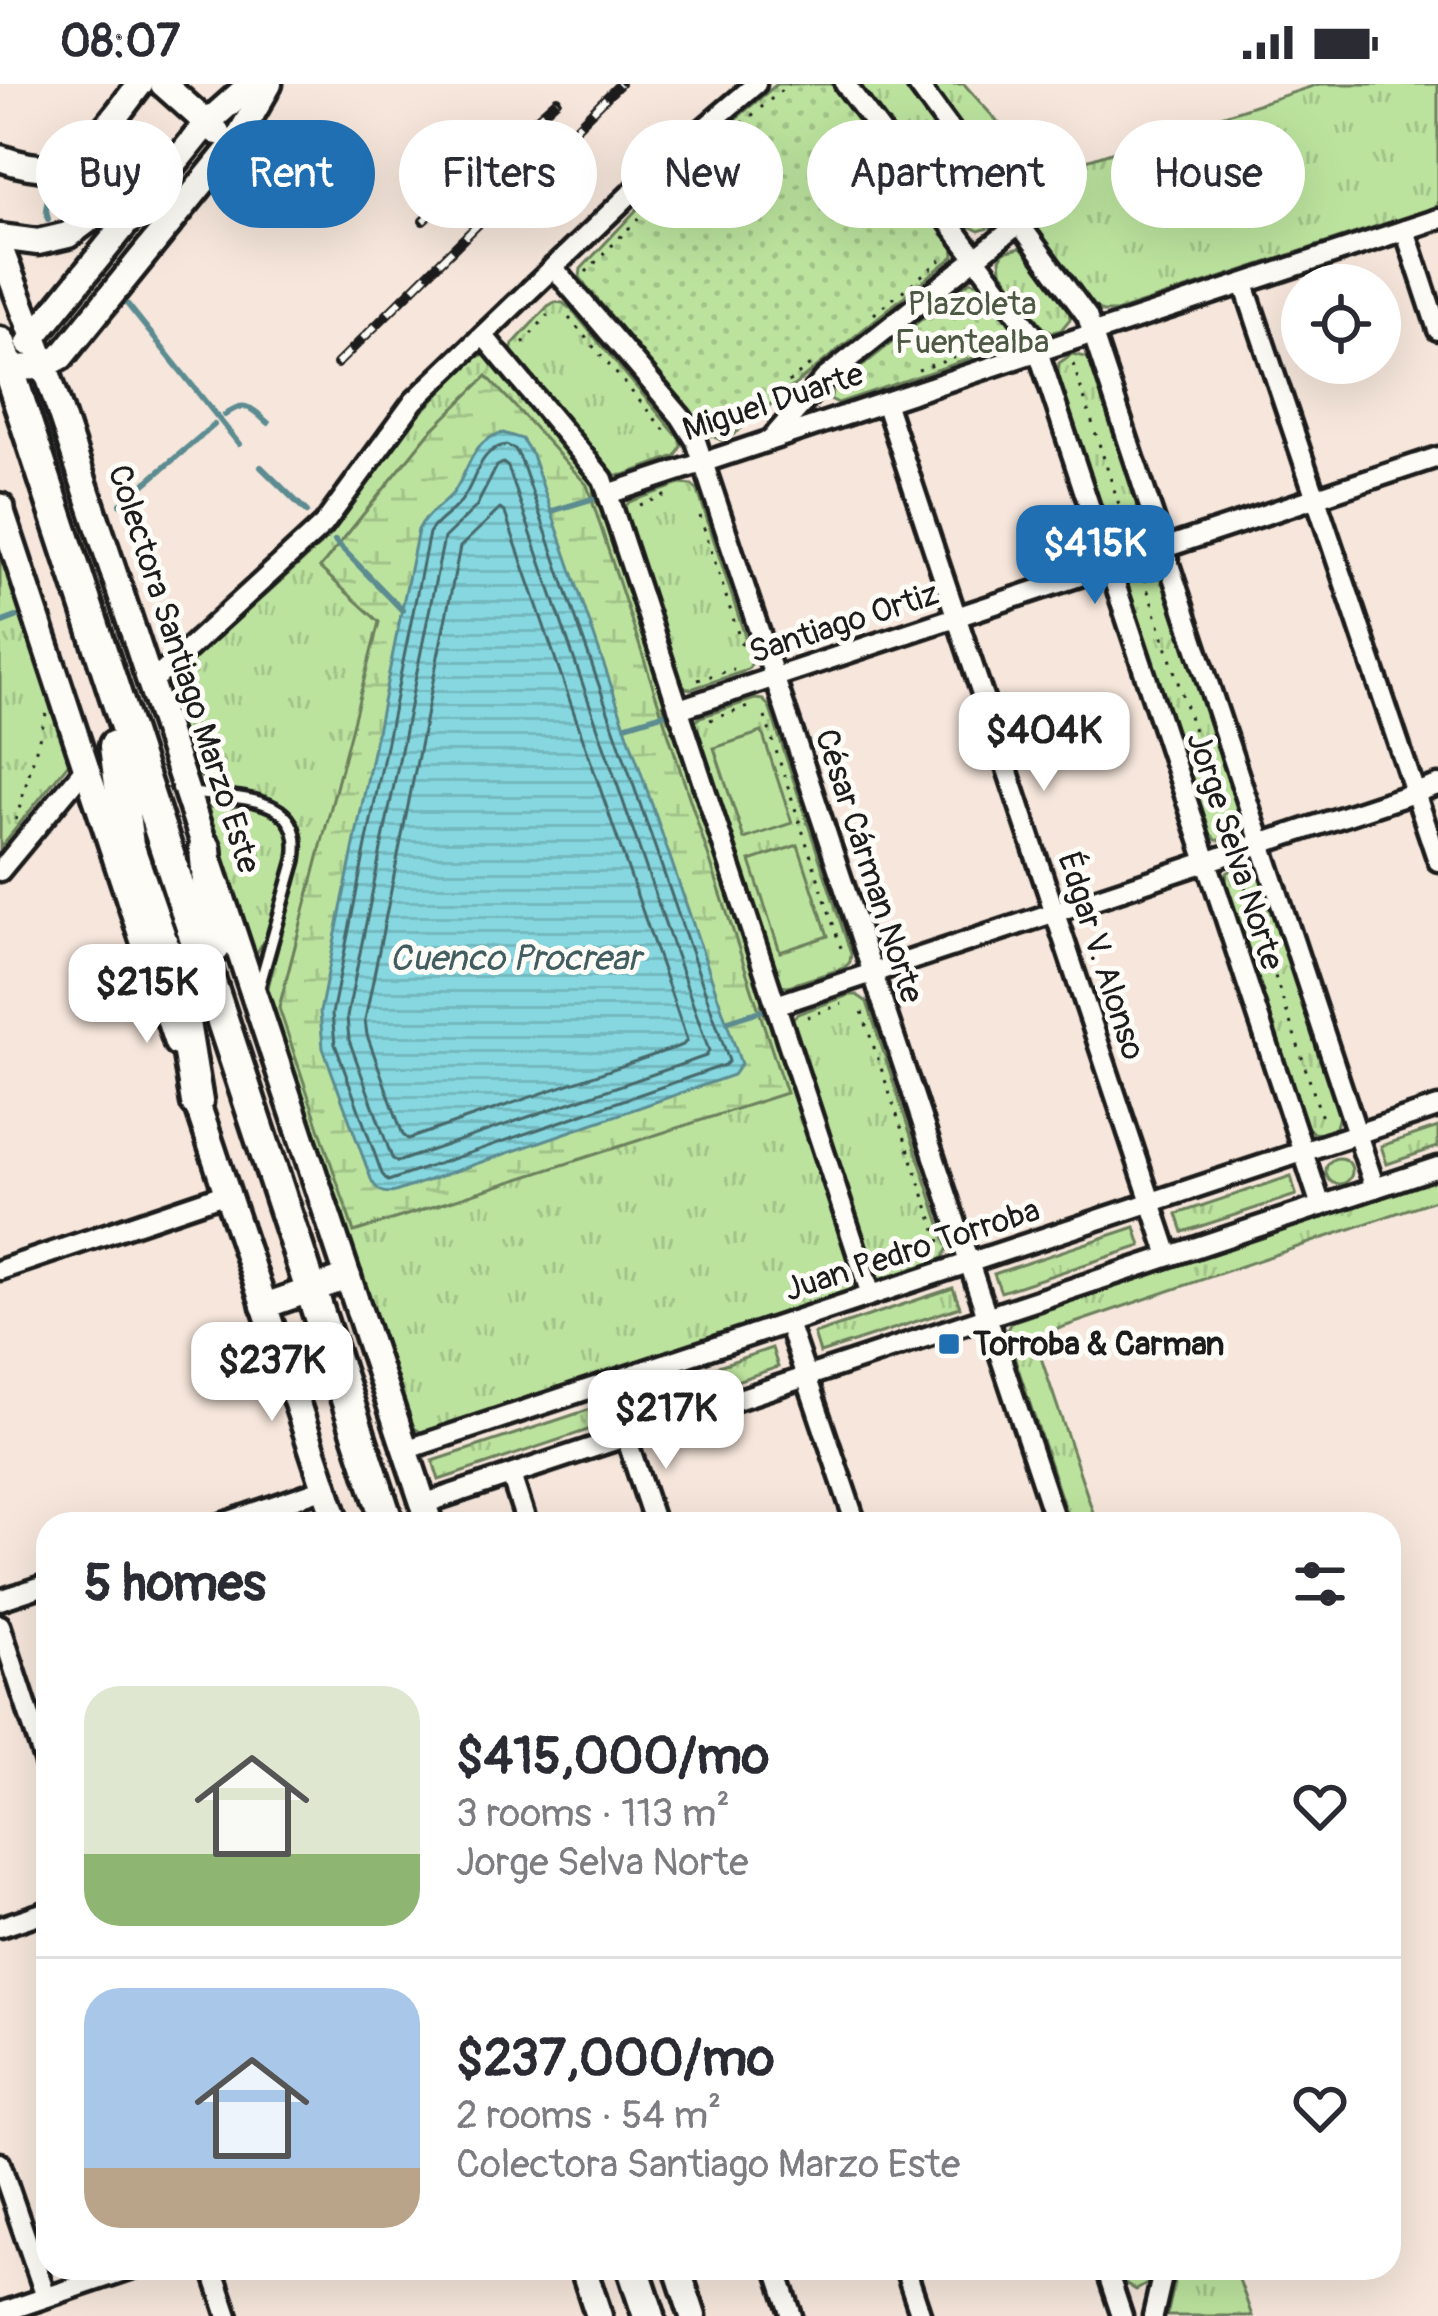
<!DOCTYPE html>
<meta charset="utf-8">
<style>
:root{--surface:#fff;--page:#f7f7f7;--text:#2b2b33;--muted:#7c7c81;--line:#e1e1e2;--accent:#1f6fb2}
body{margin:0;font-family:Pangolin,sans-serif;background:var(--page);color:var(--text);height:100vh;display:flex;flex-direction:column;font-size:45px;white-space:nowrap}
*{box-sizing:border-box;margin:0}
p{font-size:39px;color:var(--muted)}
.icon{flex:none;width:66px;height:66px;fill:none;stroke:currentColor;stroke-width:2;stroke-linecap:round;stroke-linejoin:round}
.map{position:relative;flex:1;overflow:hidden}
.drawer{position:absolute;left:36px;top:1428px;width:1365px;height:768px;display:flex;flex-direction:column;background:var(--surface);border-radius:36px;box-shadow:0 12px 48px #0002}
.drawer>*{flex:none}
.hud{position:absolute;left:36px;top:36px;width:1368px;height:108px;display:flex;gap:24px}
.tools{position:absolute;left:1281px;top:180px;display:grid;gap:24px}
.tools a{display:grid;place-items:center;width:120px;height:120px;border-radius:50%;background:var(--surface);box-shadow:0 12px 48px #0002;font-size:60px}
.price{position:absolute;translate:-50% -102px;padding:0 27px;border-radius:24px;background:#fff;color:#222;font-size:39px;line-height:78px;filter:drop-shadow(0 3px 6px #0008)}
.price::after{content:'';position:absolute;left:50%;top:72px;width:36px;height:27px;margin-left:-18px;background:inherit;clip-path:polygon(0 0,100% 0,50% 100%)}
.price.active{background:var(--accent);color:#fff}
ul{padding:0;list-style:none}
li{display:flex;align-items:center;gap:36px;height:300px;padding:0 48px}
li+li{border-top:3px solid var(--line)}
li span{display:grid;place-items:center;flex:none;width:336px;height:240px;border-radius:36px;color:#555}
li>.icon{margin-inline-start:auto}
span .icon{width:144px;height:144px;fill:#fffc;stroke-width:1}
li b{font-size:51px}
h2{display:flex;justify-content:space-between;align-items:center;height:144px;padding:0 48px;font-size:51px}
.chip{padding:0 42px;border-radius:54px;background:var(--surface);box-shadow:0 12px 48px #0002;font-size:42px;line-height:108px}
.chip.active{background:var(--accent);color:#fff}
.status{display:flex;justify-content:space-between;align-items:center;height:84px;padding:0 60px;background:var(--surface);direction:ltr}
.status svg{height:33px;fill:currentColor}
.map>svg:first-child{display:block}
.grass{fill:url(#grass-tufts);stroke:#6c805d;stroke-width:3;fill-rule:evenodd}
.wetland{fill:url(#wetland-marsh);stroke:#6c805d;stroke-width:3}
.park{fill:url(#park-dots);stroke:#6c805d;stroke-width:3}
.pitch{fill:#bce39e;stroke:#6c805d;stroke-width:3}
.water{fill:url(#water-rules);stroke:#5c8c91;stroke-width:3}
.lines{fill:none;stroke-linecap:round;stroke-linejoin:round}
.shore{stroke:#46676a;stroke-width:3}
.stream{stroke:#5c8c91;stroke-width:6}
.service-casing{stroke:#1c1c1c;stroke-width:18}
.minor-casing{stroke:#1c1c1c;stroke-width:27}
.tertiary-casing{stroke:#1c1c1c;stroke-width:33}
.secondary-casing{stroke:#1c1c1c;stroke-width:36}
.trunk-casing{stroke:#1c1c1c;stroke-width:39}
.path{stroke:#1c1c1c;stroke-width:3;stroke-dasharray:3 9;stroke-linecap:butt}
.service{stroke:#fdfcf7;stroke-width:9}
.minor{stroke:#fdfcf7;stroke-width:18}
.tertiary{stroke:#fdfcf7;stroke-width:24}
.secondary{stroke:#fdfcf7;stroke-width:27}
.trunk{stroke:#fdfcf7;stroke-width:30}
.rail-casing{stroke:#1c1c1c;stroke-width:10}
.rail{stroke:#fdfcf7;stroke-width:6;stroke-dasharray:18;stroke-linecap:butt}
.poi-dot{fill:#1f6fb2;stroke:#fdfcf7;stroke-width:4.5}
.labels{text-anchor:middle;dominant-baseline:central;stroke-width:10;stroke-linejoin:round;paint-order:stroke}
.park-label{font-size:33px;fill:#4c5843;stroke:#fdfcf7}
.street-label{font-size:33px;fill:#1c1c1c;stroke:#fdfcf7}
.poi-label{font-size:33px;font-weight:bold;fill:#1c1c1c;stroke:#fdfcf7;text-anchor:start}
.water-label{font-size:36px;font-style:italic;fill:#415d60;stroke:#fdfcf7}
</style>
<div class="status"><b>08:07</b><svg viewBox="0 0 49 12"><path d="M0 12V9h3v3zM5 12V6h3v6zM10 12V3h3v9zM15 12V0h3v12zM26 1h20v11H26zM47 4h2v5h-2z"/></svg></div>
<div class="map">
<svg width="1438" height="2232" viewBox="0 0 1438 2232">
<defs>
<pattern id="grass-tufts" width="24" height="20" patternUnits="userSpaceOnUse" patternTransform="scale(3)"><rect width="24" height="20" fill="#bce39e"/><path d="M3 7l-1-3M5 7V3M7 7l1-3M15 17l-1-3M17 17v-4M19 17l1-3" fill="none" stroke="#a1c288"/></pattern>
<pattern id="wetland-marsh" width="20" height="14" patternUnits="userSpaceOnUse" patternTransform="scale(3)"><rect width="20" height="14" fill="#bce39e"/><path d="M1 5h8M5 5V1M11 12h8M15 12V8" fill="none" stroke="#a1c288"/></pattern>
<pattern id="park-dots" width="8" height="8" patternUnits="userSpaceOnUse" patternTransform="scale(3)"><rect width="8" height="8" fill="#bce39e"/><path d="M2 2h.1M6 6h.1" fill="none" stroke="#a1c288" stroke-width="1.8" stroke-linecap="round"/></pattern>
<pattern id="water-rules" width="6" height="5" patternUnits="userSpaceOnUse" patternTransform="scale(3)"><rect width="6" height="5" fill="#86d7df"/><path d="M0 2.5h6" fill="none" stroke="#73b8bf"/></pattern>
</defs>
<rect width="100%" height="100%" fill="#f6e6db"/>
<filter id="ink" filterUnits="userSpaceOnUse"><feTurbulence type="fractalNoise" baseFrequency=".00833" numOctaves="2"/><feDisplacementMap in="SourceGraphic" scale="24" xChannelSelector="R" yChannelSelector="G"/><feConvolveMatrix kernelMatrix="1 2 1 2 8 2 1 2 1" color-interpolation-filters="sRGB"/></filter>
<g filter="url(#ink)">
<!-- grass -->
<g class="grass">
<path d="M858,0H904L995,122L997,135L992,143L979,147L969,142Z"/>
<path d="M929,0H964L1044,90L1319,0H1438V122L1116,228H1102L1092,220Z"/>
<path d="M1020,164L1029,170L1069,224L1070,235L1061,246L1053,248L1043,243L1001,186L1000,175L1004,168Z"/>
<path d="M555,218L563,219L572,226L679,354L681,362L676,372L624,391H612L510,272L513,260L548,222Z"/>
<path d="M1072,270L1086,273L1094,282L1145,439L1144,451L1131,461L1118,460L1109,451L1057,295L1059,279Z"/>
<path d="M482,271H489L597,395L593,409L596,418L607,425L668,613L663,622L668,636L678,640L766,910L761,920L765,932L775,936L858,1198L848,1209L421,1348L414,1344L409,1337L268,915V904L278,864L263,858L256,870H253L205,723L237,724L236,706L212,701L194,688L168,606L175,593L330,452L414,336L474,275ZM487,293L279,924L380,538L320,484L429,349Z"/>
<path d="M680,400L692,401L698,407L753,577L749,584L742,588L691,605L682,603L676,598L622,428L629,418Z"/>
<path d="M0,460L71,676L0,764Z"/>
<path d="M1149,485L1158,488L1165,498L1242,732V744L1232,756H1216L1205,744L1128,511C1126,495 1134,487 1149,485Z"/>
<path d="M755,615L763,616L769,622L851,870L850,878L844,884L788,902L780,901L774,896L692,647L694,639L700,633Z"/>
<path d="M1243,780L1252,782L1261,790L1340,1028L1336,1043L1325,1050L1313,1049L1302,1037L1225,805L1227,789Z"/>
<path d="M849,911H857L867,918L948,1164L941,1177L884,1196L876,1195L870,1189L790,944L791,936L797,930Z"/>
<path d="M1438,1043V1063L1387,1080L1381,1062Z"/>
<circle cx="1339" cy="1087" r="13"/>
<path d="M1291,1092L1296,1111L1183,1148L1177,1130Z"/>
<path d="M1438,1094V1115L1034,1253L1097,1440H1070L1008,1254L1007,1246L1011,1238Z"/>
<path d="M1135,1143L1141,1162L1001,1208L994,1190Z"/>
<path d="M953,1204L960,1223L820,1269L814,1250Z"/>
<path d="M772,1264L778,1283L641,1329L635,1310Z"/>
<path d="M594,1324L600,1342L439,1396L433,1377Z"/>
<path d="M1178,2184H1235L1252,2232H1167Z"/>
</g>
<!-- wetland -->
<path class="wetland" d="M487,292L587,401L786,1009L354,1148L279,924L379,538L320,484L429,349Z"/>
<!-- park -->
<g class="park">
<path d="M777,0H833L953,157L954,172L733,351L721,356L710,351L587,203L580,193L581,185L670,90Z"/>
<path d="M970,197L985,200L1017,243L1015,258L1008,262L838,319L830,315L833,305Z"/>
<path d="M1119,2184H1152L1147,2200L1136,2206L1125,2199Z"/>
</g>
<!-- pitch -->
<g class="pitch">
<path d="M762,648L792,739L744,755L714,664Z"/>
<path d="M798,761L828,852L780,868L750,777Z"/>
</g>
<!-- water -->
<path class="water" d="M503,349L522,355L532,371L741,980L733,991L395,1108C383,1111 376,1106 371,1095L323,964L320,928L418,446C426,429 441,423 453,409C470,386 470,356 503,349Z"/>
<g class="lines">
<!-- shore -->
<g class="shore">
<path d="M506,361L515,365L521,376L729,977L725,981L388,1097L382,1090L335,960L332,930L429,449C438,434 455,428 464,413C477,394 479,365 506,361Z"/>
<path d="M503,379L508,383L709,967L706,972L397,1078L392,1074L349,956L347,933L444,454L476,423L497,382Z"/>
<path d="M500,425L505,429L687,956L683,961L408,1055L403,1051L367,951L365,936L460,463Z"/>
</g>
<!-- stream -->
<g class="stream">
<path d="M48,135L46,126L51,93"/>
<path d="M128,221L239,360"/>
<path d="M225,331C245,315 251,324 268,339"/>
<path d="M261,383L307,428"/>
<path d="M121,420L214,341"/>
<path d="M552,427L605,411"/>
<path d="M335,457L402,526"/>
<path d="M0,539L16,533"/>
<path d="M626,641L676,626"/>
<path d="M728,937L773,923"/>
</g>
<!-- service casing -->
<g class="service-casing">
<path id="service" d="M192,709C237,715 306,709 295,776L259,903"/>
</g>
<!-- minor casing -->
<g class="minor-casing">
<g id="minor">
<path d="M845,0L1032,249L1321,1122"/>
<path d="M917,0L1087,232L1375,1104"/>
<path d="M1405,146L1438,246"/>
<path d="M553,183L681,333L696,357L1056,1440"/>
<path d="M1244,200L1438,777"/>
<path d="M483,251L603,395L871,1211"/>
<path d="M885,318L1169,1172"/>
<path d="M774,352L825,294L1020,139"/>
<path d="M608,410L1438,135"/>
<path d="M151,599L324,440L414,317L655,86L756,0"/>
<path d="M679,625L1438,373"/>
<path d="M0,787L86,683"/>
<path d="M776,921L1438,701"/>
<path d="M0,1186L227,1109"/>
<path d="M788,1239L856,1440"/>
<path d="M608,1299L655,1440"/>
<path d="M405,1366L1438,1023"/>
<path d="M511,1391L527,1440"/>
<path d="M423,1420L1438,1083"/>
<path d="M221,1440L325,1404"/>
<path d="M0,1516L48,1500"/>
<path d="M0,1541L48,1688"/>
<path d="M0,1843L48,1827"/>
<path d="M0,2079L46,2213"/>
<path d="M212,2184L228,2232"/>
<path d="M776,2184L792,2232"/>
<path d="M905,2184L921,2232"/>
<path d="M1106,2184L1122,2232"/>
<path d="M0,2229L133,2184"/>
<path d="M1153,2232L1164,2184"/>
</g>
</g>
<!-- tertiary casing -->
<g class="tertiary-casing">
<g id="tertiary">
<path d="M163,0L217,48"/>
<path d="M0,74C16,80 41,86 58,83C85,79 123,21 140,0"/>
<path d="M0,153L38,158L68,151L158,84"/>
<path d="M0,164L45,282L430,1440"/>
<path d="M29,259L207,39L251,0"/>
<path d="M8,284L42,283L61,273L237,56L269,0"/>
<path d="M2,429L177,959"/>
<path d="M192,1004L337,1440"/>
<path d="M264,1222L348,1193"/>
<path d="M583,2184L599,2232"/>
<path d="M677,2184L693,2232"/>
</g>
</g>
<!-- secondary casing -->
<g class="secondary-casing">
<path id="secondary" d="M0,424V431"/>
</g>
<!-- trunk casing -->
<g class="trunk-casing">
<g id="trunk">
<path d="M0,259L388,1440"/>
<path d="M115,662L128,761L179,908L197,1018"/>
<path d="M205,764L214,864"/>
<path d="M633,2184L649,2232"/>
</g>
</g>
<!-- path -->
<g class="path">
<path d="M951,108L972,135"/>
<path d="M586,188L678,94L789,0"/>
<path d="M874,230L941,176"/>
<path d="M569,234L666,348"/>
<path d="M523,259L548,231"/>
<path d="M1073,280L1129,451"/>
<path d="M918,286L1002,258"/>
<path d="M732,343L810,281"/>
<path d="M640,421L667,411"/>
<path d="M700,432L744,568"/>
<path d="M1144,495L1227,747"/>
<path d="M698,596L734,585"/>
<path d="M765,633L841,864"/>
<path d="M710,636L748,623"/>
<path d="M16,736L46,630"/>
<path d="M1241,790L1324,1040"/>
<path d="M862,928L940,1158"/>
<path d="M807,933L842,920"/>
</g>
<!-- service -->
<use href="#service" class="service"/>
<!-- minor -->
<use href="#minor" class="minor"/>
<!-- tertiary -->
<use href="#tertiary" class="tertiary"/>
<!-- secondary -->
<use href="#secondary" class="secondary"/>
<!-- trunk -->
<use href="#trunk" class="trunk"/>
<!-- rail casing -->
<g class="rail-casing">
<g id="rail">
<path d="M423,137L557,16"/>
<path d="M337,280L620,0"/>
</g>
</g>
<!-- rail -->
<use href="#rail" class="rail"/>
</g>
</g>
<!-- markers -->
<rect class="poi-dot" x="937" y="1248" width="24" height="24" rx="6"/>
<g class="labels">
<!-- park labels -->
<g class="park-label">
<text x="972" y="220">Plazoleta<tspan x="972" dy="38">Fuentealba</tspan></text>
</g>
<!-- street labels -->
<g class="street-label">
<text transform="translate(773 318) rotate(-18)">Miguel Duarte</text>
<text transform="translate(844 539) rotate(-18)">Santiago Ortiz</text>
<text transform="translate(184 585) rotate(72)">Colectora Santiago Marzo Este</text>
<text transform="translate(1235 767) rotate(72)">Jorge Selva Norte</text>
<text transform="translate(869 782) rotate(72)">César Cárman Norte</text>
<text transform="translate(1101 872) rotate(72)">Édgar V. Alonso</text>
<text transform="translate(912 1166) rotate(-18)">Juan Pedro Torroba</text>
</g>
<!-- poi labels -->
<g class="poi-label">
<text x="973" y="1260">Torroba &amp; Carman</text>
</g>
<!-- water labels -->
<g class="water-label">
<text x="515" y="874">Cuenco Procrear</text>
</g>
</g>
</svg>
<div class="tools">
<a><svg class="icon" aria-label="locate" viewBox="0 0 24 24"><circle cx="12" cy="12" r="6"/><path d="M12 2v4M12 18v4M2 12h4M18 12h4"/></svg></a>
</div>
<b class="price active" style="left:1095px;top:523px">$415K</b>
<b class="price" style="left:1044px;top:710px">$404K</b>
<b class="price" style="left:147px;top:962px">$215K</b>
<b class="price" style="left:272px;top:1340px">$237K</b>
<b class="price" style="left:666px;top:1388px">$217K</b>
<div class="hud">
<a class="chip">Buy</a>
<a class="chip active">Rent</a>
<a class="chip">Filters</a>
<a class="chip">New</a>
<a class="chip">Apartment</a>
<a class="chip">House</a>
</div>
<section class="drawer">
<h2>5 homes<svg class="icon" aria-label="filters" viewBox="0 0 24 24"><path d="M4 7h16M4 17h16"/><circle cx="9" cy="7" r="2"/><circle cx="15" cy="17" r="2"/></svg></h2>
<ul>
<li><span style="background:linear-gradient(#dfe7d0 70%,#8fb573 0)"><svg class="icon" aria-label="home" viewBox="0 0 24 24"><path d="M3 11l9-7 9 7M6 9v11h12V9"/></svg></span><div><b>$415,000/mo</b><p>3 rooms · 113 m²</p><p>Jorge Selva Norte</p></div><svg class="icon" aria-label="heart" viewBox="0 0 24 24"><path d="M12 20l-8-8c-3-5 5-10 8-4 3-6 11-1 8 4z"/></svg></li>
<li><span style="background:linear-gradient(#a9c7e8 75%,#b9a48a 0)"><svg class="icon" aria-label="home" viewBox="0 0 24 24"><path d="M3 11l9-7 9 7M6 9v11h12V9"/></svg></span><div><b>$237,000/mo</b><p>2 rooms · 54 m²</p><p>Colectora Santiago Marzo Este</p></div><svg class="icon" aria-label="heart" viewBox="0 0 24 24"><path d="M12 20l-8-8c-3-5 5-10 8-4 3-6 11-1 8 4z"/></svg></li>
</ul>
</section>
</div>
